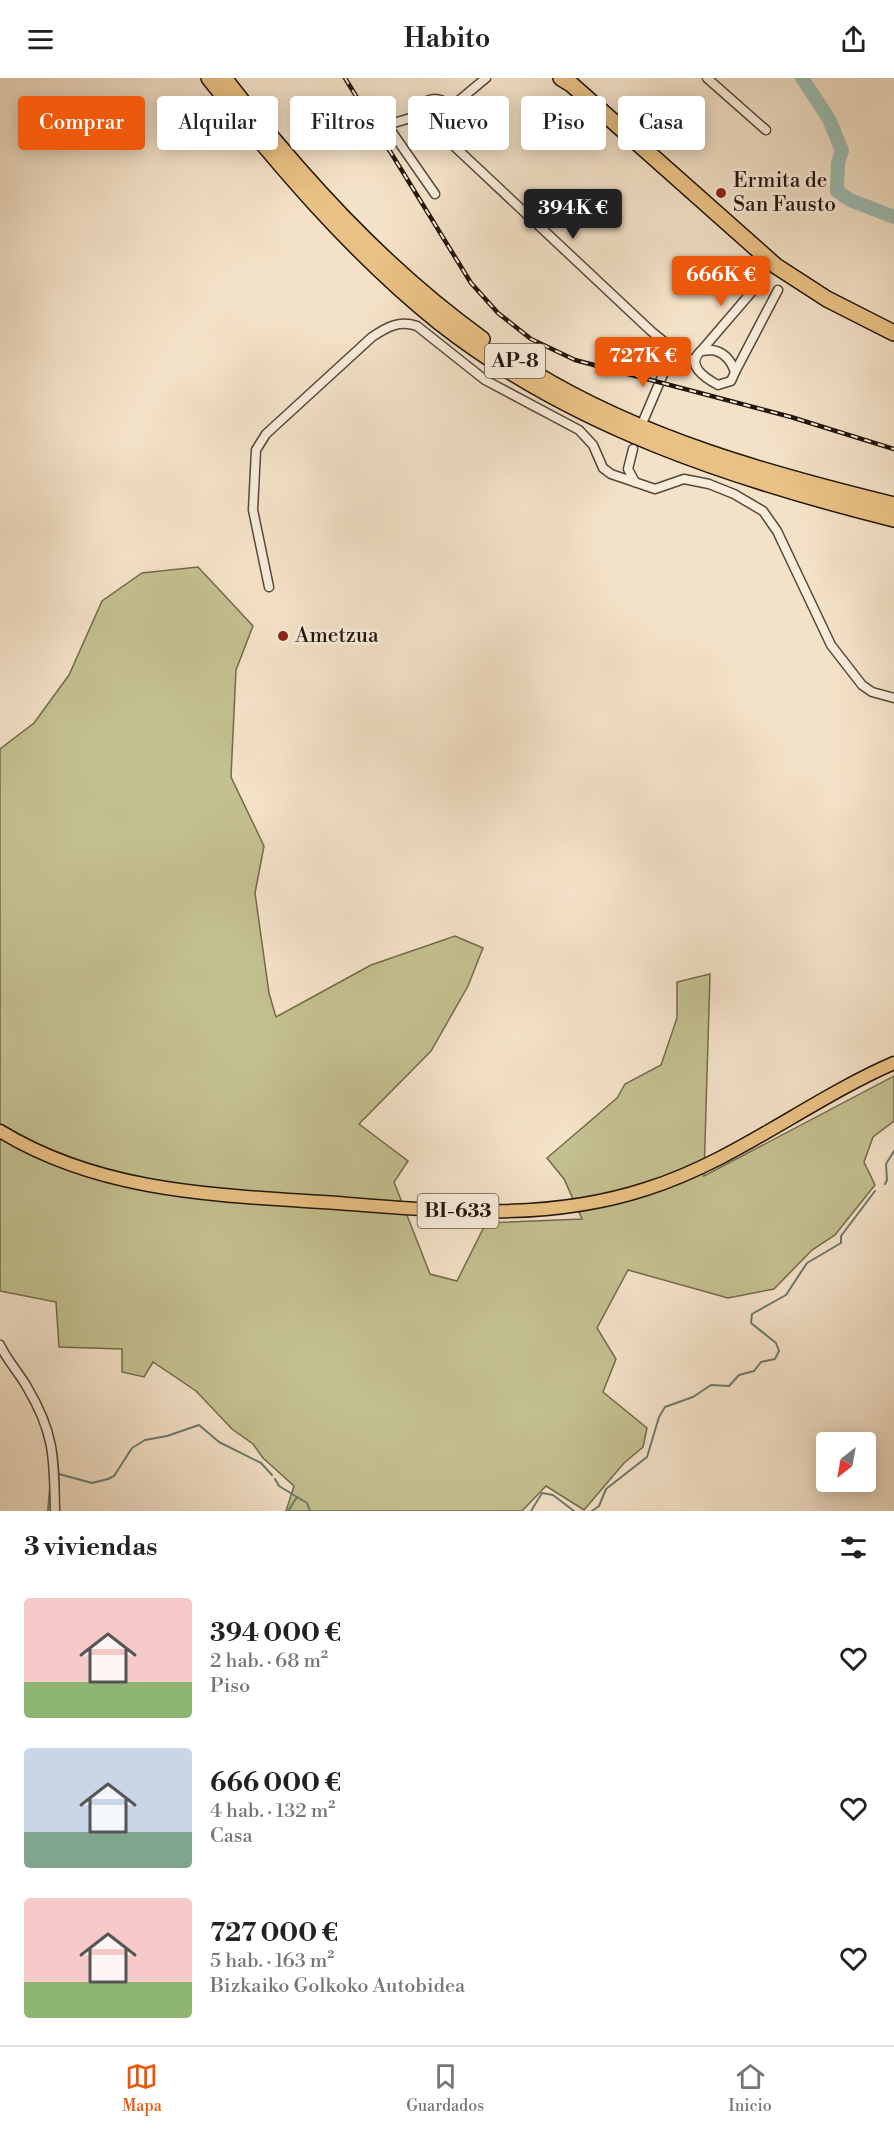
<!DOCTYPE html>
<html lang="es">
<meta charset="utf-8">
<style>
:root{--surface:#fff;--page:#f6f6f6;--text:#222;--muted:#767676;--line:#e0e0e0;--accent:#ea580c}
body{margin:0;font-family:"Libre Bodoni",serif;background:var(--page);color:var(--text);height:100vh;display:flex;flex-direction:column;font-size:22px;white-space:nowrap}
*{box-sizing:border-box;margin:0}
p{font-size:20px;color:var(--muted)}
.icon{flex:none;width:33px;height:33px;fill:none;stroke:currentColor;stroke-width:2;stroke-linecap:round;stroke-linejoin:round}
.map{position:relative;height:1433px;overflow:hidden}
.panel{display:flex;flex-direction:column;background:var(--surface);flex:1}
.panel>*{flex:none}
.top-card{position:absolute;left:18px;top:18px;width:858px;height:54px;display:flex;gap:12px}
.needle{width:39px;rotate:211deg}
.tools{position:absolute;left:816px;top:1354px;display:grid;gap:12px}
.tools a{display:grid;place-items:center;width:60px;height:60px;border-radius:6px;background:var(--surface);box-shadow:0 3px 15px #0003;font-size:30px}
.price{position:absolute;translate:-50% -51px;padding:0 14px;border-radius:6px;background:var(--accent);color:#fff;font-size:20px;line-height:39px;filter:drop-shadow(0 2px 3px #0008)}
.price::after{content:'';position:absolute;left:50%;top:36px;width:18px;height:14px;margin-left:-9px;background:inherit;clip-path:polygon(0 0,100% 0,50% 100%)}
.price.selected{background:#222;color:#fff}
ul{padding:0;list-style:none}
li{display:flex;align-items:center;gap:18px;height:150px;padding:0 24px}
li span{display:grid;place-items:center;flex:none;width:168px;height:120px;border-radius:6px;color:#555}
li>.icon{margin-inline-start:auto}
span .icon{width:72px;height:72px;fill:#fffc;stroke-width:1}
li b{font-size:26px}
h2{display:flex;justify-content:space-between;align-items:center;height:72px;padding:0 24px;font-size:26px}
.chip{padding:0 21px;border-radius:6px;background:var(--surface);box-shadow:0 3px 15px #0003;font-size:21px;line-height:54px}
.chip.selected{background:var(--accent);color:#fff}
header{display:flex;justify-content:space-between;align-items:center;height:78px;padding:0 24px;background:var(--surface);font-size:27px;font-weight:600}
.dock{display:flex;justify-content:space-around;align-items:center;height:84px;border-top:2px solid var(--line);background:var(--surface);font-size:16px;color:var(--muted)}
.dock a{display:grid;justify-items:center;gap:3px}
.dock .selected{color:var(--accent)}
.map>svg:first-child{display:block}
.green{fill:#c4c090;stroke:#726b4c;stroke-width:1.5}
.lines{fill:none;stroke-linecap:round;stroke-linejoin:round}
.stream{stroke:#6b7b70;stroke-width:2}
.river{stroke:#9cbeb5;stroke-width:14}
.street-casing{stroke:#564939;stroke-width:11}
.primary-casing{stroke:#211609;stroke-width:15}
.highway-casing{stroke:#211609;stroke-width:18}
.street{stroke:#f8ecdb;stroke-width:8}
.primary{stroke:#eac184;stroke-width:12}
.highway{stroke:#eac184;stroke-width:15}
.rail-casing{stroke:#211609;stroke-width:4.5}
.rail{stroke:#f8ecdb;stroke-width:2;stroke-dasharray:7;stroke-linecap:butt}
.poi-dot{fill:#8f2418;stroke:#f8ecdb;stroke-width:2}
.labels{text-anchor:middle;dominant-baseline:central;stroke-width:6;stroke-linejoin:round;paint-order:stroke}
.shield{fill:#f8ecdb;stroke:#625648;stroke-width:1.5}
.shield-label{font-size:20px;font-weight:bold;fill:#211609}
.poi-label{font-size:21px;fill:#211609;stroke:#f8ecdb;text-anchor:start}
</style>
<header><svg class="icon" aria-label="menu" viewBox="0 0 24 24"><path d="M4 6h16M4 12h16M4 18h16"/></svg>Habito<svg class="icon" aria-label="share" viewBox="0 0 24 24"><path d="M12 15V3M7 8l5-5 5 5M5 13v7h14v-7"/></svg></header>
<div class="map">
<svg width="894" height="1433" viewBox="0 0 894 1433">
<rect width="100%" height="100%" fill="#f4e2c8"/>
<filter id="stains"><feTurbulence type="fractalNoise" baseFrequency=".00333" numOctaves="4"/><feColorMatrix values="0 0 0 0 .2 0 0 0 0 .09 0 0 0 0 .02 0 0 0 .5 -.17"/></filter>
<radialGradient id="worn" r=".72"><stop offset=".6" stop-color="#630" stop-opacity="0"/><stop offset="1" stop-color="#630" stop-opacity=".3"/></radialGradient>
<!-- green -->
<path class="green" d="M198,489L253,548L236,592L231,699L264,768L255,815L269,915L276,939L371,887L455,858L483,870L468,908L431,973L359,1046L408,1083L394,1104L430,1196L457,1203L486,1145L582,1141L564,1101L547,1080L617,1020L625,1006L661,987L677,940V904L710,896L704,1098L894,998V1043L873,1059L864,1084L875,1107L835,1157L812,1172L774,1211L728,1220L628,1192L597,1250L616,1281L603,1314L647,1350L643,1369L624,1385L584,1432L546,1408L522,1433H286L294,1408L263,1380L253,1366L232,1351L196,1313L153,1284L144,1299L122,1294V1271L59,1269L56,1224L0,1213V671L34,645L69,597L102,523L142,495Z"/>
<g class="lines">
<!-- stream -->
<g class="stream">
<path d="M885,1106L887,1102L886,1086L894,1073"/>
<path d="M59,1396L92,1405L108,1401L114,1398L132,1370L145,1362L167,1358L199,1347L219,1364L261,1385L272,1397"/>
<path d="M275,1401L279,1408L307,1425L310,1433"/>
<path d="M48,1433L50,1409"/>
<path d="M288,1433L297,1419"/>
<path d="M531,1433L542,1415L553,1417L574,1433"/>
<path d="M592,1433L599,1428L606,1411L647,1379L659,1339L665,1329L693,1319L711,1307L729,1308L739,1297L754,1293L761,1284L775,1281L779,1273L776,1265L751,1245L752,1236L786,1217L807,1185L841,1165V1158L875,1113"/>
</g>
<!-- river -->
<path class="river" d="M802,0L829,41L842,73L838,85L837,113L850,122L894,139"/>
<!-- street casing -->
<g class="street-casing">
<g id="street">
<path d="M707,0L766,52"/>
<circle cx="435" cy="38" r="17"/>
<path d="M450,30L486,0"/>
<path d="M417,38L387,47L435,116"/>
<path d="M447,51L454,68L651,253L684,280L695,282"/>
<path d="M712,272C724,274 731,282 735,294L731,303L718,307C705,300 685,287 701,273Z"/>
<path d="M701,273L761,203"/>
<path d="M735,294L778,212"/>
<path d="M644,341L670,280V267"/>
<path d="M633,371L628,391L635,404"/>
<path d="M269,509L253,432L256,372L266,356L372,259C387,249 399,242 417,248L485,302L579,352L593,367L603,390L611,396L655,411L684,401L709,406L734,416L763,433L777,453L831,567L862,607L872,614L894,620"/>
<path d="M0,1267C7,1282 19,1295 27,1309C55,1356 54,1381 55,1433"/>
</g>
</g>
<!-- primary casing -->
<g class="primary-casing">
<path id="primary" d="M0,1053C103,1116 221,1117 337,1125C442,1133 545,1144 646,1111C735,1083 809,1022 894,985"/>
</g>
<!-- highway casing -->
<g class="highway-casing">
<g id="highway">
<path d="M209,0C280,88 351,173 439,244C571,348 734,401 894,441"/>
<path d="M224,0C299,97 382,189 482,261"/>
<path d="M561,0L571,6L776,188L827,221L894,255"/>
<path d="M532,294C641,361 771,397 894,427"/>
</g>
</g>
<!-- street -->
<use href="#street" class="street"/>
<!-- primary -->
<use href="#primary" class="primary"/>
<!-- highway -->
<use href="#highway" class="highway"/>
<!-- rail casing -->
<g class="rail-casing">
<path id="rail" d="M345,0L471,205L498,235L531,261L575,282L791,339L894,371"/>
</g>
<!-- rail -->
<use href="#rail" class="rail"/>
</g>
<!-- markers -->
<g class="poi-dot">
<circle cx="721" cy="115" r="6"/>
<circle cx="283" cy="558" r="6"/>
</g>
<g class="labels">
<!-- shield labels -->
<g class="shield">
<rect x="485" y="266" width="60" height="34" rx="4.5"/>
<rect x="417.5" y="1116" width="81" height="34" rx="4.5"/>
</g>
<g class="shield-label">
<text x="515" y="283">AP-8</text>
<text x="458" y="1133">BI-633</text>
</g>
<!-- poi labels -->
<g class="poi-label">
<text x="733" y="103">Ermita de<tspan x="733" dy="24">San Fausto</tspan></text>
<text x="295" y="558">Ametzua</text>
</g>
</g>
<rect width="100%" height="100%" filter="url(#stains)"/>
<rect width="100%" height="100%" fill="url(#worn)"/>
</svg>
<div class="tools">
<a><svg class="needle" viewBox="-14 -14 28 28"><path d="M0-13l5 13h-10z" fill="#e53935"/><path d="M0 13l5-13h-10z" fill="#767676"/></svg></a>
</div>
<b class="price selected" style="left:573px;top:162px">394K €</b>
<b class="price" style="left:721px;top:229px">666K €</b>
<b class="price" style="left:643px;top:310px">727K €</b>
<div class="top-card">
<a class="chip selected">Comprar</a>
<a class="chip">Alquilar</a>
<a class="chip">Filtros</a>
<a class="chip">Nuevo</a>
<a class="chip">Piso</a>
<a class="chip">Casa</a>
</div>
</div>
<section class="panel">
<h2>3 viviendas<svg class="icon" aria-label="filters" viewBox="0 0 24 24"><path d="M4 7h16M4 17h16"/><circle cx="9" cy="7" r="2"/><circle cx="15" cy="17" r="2"/></svg></h2>
<ul>
<li><span style="background:linear-gradient(#f6c9c9 70%,#8fb573 0)"><svg class="icon" aria-label="home" viewBox="0 0 24 24"><path d="M3 11l9-7 9 7M6 9v11h12V9"/></svg></span><div><b>394 000 €</b><p>2 hab. · 68 m²</p><p>Piso</p></div><svg class="icon" aria-label="heart" viewBox="0 0 24 24"><path d="M12 20l-8-8c-3-5 5-10 8-4 3-6 11-1 8 4z"/></svg></li>
<li><span style="background:linear-gradient(#c9d6e8 70%,#7fa58c 0)"><svg class="icon" aria-label="home" viewBox="0 0 24 24"><path d="M3 11l9-7 9 7M6 9v11h12V9"/></svg></span><div><b>666 000 €</b><p>4 hab. · 132 m²</p><p>Casa</p></div><svg class="icon" aria-label="heart" viewBox="0 0 24 24"><path d="M12 20l-8-8c-3-5 5-10 8-4 3-6 11-1 8 4z"/></svg></li>
<li><span style="background:linear-gradient(#f6c9c9 70%,#8fb573 0)"><svg class="icon" aria-label="home" viewBox="0 0 24 24"><path d="M3 11l9-7 9 7M6 9v11h12V9"/></svg></span><div><b>727 000 €</b><p>5 hab. · 163 m²</p><p>Bizkaiko Golkoko Autobidea</p></div><svg class="icon" aria-label="heart" viewBox="0 0 24 24"><path d="M12 20l-8-8c-3-5 5-10 8-4 3-6 11-1 8 4z"/></svg></li>
</ul>
</section>
<nav class="dock">
<a class="selected"><svg class="icon" aria-label="map" viewBox="0 0 24 24"><path d="M3 6l6-2 6 2 6-2v14l-6 2-6-2-6 2zM9 4v14M15 6v14"/></svg>Mapa</a>
<a><svg class="icon" aria-label="saved" viewBox="0 0 24 24"><path d="M7 4h10v16l-5-4-5 4z"/></svg>Guardados</a>
<a><svg class="icon" aria-label="home" viewBox="0 0 24 24"><path d="M3 11l9-7 9 7M6 9v11h12V9"/></svg>Inicio</a>
</nav>
